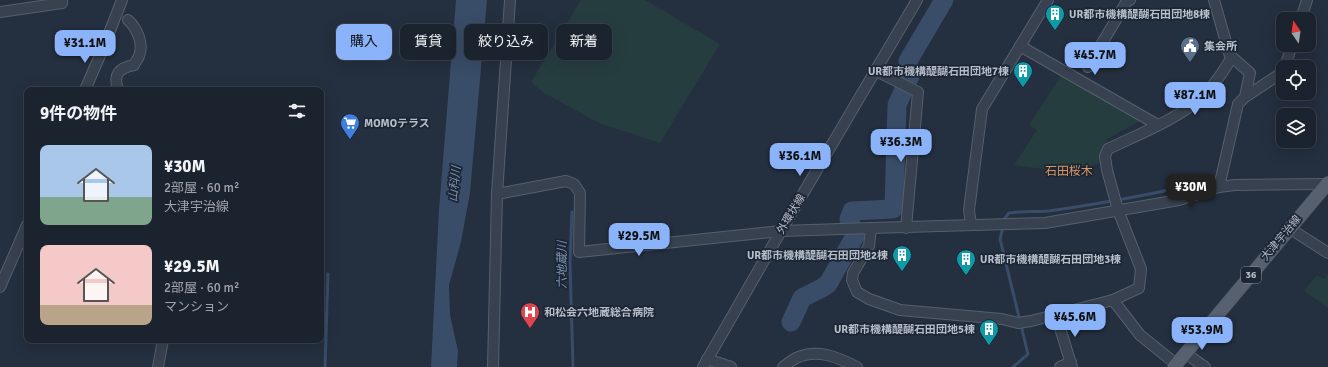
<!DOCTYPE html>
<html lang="ja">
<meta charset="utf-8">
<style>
:root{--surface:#1b232f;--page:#242b37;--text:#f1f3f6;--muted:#a0a4aa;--line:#39404b;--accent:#8ab3f9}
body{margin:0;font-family:Signika,"Noto Sans JP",sans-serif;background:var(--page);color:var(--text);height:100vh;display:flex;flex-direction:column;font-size:15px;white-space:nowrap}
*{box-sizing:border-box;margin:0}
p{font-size:13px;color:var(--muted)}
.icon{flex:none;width:22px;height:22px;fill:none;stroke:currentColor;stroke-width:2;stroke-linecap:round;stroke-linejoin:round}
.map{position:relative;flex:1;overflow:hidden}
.side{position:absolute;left:24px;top:87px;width:300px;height:256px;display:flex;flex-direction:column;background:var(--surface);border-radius:8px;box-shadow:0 4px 16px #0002,0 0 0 1px var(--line)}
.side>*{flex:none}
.guide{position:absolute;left:336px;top:24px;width:380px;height:36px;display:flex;gap:8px}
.needle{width:26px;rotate:347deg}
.tools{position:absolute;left:1276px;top:12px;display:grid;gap:8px}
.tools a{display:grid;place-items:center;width:40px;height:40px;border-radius:8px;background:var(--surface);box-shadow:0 4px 16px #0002,0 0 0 1px var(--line);font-size:20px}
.price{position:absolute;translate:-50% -34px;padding:0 9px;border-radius:8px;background:var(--accent);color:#111;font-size:13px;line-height:26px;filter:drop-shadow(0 1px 2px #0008)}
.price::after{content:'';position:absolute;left:50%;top:24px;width:12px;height:9px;margin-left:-6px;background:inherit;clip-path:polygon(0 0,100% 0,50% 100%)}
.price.active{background:#222;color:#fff}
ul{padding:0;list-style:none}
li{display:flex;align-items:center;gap:12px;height:100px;padding:0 16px}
li span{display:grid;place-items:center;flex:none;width:112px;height:80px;border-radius:8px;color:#555}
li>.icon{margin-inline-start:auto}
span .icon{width:48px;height:48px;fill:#fffc;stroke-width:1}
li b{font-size:17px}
h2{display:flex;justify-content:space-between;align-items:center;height:48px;padding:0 16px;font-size:17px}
.tag{padding:0 14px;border-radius:8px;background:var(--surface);box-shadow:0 4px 16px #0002,0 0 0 1px var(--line);font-size:14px;line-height:36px}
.tag.active{background:var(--accent);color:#111}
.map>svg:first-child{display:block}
.green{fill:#263d40}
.water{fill:#394c68}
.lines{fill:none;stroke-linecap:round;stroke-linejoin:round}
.stream{stroke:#394c68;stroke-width:3}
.river{stroke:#394c68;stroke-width:19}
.minor-casing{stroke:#565f6d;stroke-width:12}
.major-casing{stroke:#424a58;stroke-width:14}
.minor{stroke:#38414f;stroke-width:10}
.major{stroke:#56606f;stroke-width:13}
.labels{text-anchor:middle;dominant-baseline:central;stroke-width:3.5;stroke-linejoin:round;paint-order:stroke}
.shield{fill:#1d2634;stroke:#878f9d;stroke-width:1}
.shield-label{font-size:10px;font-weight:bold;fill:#b5bcca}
.poi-label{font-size:11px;font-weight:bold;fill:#b5bcca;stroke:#1d2634;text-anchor:start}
.street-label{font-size:11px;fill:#b5bcca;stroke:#1d2634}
.neighbourhood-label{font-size:12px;fill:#d69763;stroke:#1d2634}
.water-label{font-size:12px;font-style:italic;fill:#7c92b2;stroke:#1d2634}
</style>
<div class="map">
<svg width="1328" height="367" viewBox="0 0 1328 367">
<rect width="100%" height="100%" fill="#242f3f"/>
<!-- green -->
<g class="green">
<path d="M581,0H645L720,44L660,143L599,123L544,93L531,82Z"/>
<path d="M1065,69L1146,118L1107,139L1101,162C1082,174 1036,169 1014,165L1037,130L1029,125Z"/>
<path d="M1328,274V308L1304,291L1317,275L1324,279Z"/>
</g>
<!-- water -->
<path class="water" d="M456,0H487L470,193L461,242L449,285L450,315L458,351L457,367H431L439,209Z"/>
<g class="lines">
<!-- stream -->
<g class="stream">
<path d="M572,212L570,264L573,367"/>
<path d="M325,367L328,274"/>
<path d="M1013,367L1028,354L1000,239L1005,218L1009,213C1022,211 1036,212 1049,211C1105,203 1161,193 1216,179"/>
</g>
<!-- river -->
<path class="river" d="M791,322L802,298L822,288L828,284L855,236L849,219L852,211L893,209L894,205L897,105L910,76L908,61L944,0"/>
<!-- minor casing -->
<g class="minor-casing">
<g id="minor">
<path d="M1214,0L1230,56L1232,57C1224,70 1216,84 1205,94C1181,118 1139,134 1108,149L1105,156L1107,170L1118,210L1141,269L1139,288L1113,300L1031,321L1018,323L1002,319L900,310L869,299L857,292L852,280L853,273L869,246L871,228L1045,223L1179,200L1219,187L1235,185L1327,184"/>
<path d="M0,12L62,3V0"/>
<path d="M1301,19L1307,0"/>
<path d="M1020,46L1158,125"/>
<path d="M1232,57L1250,73L1245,97"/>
<path d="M1088,67L1127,1L1130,0"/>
<path d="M1285,67L1292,45"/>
<path d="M876,71L918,92L906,228"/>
<path d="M85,90L104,46L122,0"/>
<path d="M118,90C113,74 119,68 134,65C135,62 138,59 139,56C144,44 137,28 128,20"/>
<path d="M1219,187L1238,104L1245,97L1283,72"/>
<path d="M497,194L566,181L574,184L580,193L579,252L781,231L871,228"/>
<path d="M971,224L969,210L982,109L1048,0"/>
<path d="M1289,228L1328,253"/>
<path d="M0,287L27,225"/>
<path d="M1113,300L1140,335L1176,364"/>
<path d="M1056,315L1072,367"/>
<path d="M1185,353L1205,367"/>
<path d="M707,359L731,367"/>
<path d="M158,367L163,340"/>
<path d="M493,367L497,194L510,0"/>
<path d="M703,367L781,231L917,0"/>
<path d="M783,367C787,364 791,361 796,358C817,348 837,357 857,367"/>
<path d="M1060,367L1071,362"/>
</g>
</g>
<!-- major casing -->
<g class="major-casing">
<path id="major" d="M1174,367L1328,183"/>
</g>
<!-- minor -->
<use href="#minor" class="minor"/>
<!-- major -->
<use href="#major" class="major"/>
</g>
<!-- icons -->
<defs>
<g id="building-pin" transform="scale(1)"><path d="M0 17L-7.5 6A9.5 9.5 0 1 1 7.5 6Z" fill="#0f9aa8" stroke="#1d2634"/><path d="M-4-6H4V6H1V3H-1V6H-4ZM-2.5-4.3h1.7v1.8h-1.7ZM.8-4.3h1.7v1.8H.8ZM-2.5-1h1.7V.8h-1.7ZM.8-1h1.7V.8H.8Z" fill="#fff"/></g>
<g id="civic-pin" transform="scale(1)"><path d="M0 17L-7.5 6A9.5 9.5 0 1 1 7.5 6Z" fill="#5c6f8a" stroke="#1d2634"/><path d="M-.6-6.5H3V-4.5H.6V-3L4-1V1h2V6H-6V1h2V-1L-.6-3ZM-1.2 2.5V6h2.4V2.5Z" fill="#fff"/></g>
<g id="supermarket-pin" transform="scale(1)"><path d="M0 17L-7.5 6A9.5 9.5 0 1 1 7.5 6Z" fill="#3f7fe0" stroke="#1d2634"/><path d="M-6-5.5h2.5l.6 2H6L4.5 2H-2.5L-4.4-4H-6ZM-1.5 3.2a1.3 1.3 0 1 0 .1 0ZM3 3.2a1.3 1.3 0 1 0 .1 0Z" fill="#fff"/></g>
<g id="hospital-pin" transform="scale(1)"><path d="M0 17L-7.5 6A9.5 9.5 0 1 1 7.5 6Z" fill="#e0444e" stroke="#1d2634"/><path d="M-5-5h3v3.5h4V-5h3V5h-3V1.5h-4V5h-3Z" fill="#fff"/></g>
</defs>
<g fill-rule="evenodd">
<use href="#building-pin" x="1055" y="14"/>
<use href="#civic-pin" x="1190" y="46"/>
<use href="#building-pin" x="1023" y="71"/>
<use href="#supermarket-pin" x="350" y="123"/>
<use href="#building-pin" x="902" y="255"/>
<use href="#building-pin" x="966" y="259"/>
<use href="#hospital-pin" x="530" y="312"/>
<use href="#building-pin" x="989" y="329"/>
</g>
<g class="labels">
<!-- shield labels -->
<rect class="shield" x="1241" y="267" width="20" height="16" rx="3"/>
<g class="shield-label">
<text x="1251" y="275">36</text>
</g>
<!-- poi labels -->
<g class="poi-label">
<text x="1069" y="14">UR都市機構醍醐石田団地8棟</text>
<text x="1204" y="46">集会所</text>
<text x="1009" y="71" text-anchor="end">UR都市機構醍醐石田団地7棟</text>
<text x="364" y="123">MOMOテラス</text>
<text x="888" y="255" text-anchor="end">UR都市機構醍醐石田団地2棟</text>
<text x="980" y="259">UR都市機構醍醐石田団地3棟</text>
<text x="544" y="312">和松会六地蔵総合病院</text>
<text x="975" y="329" text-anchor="end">UR都市機構醍醐石田団地5棟</text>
</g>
<!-- street labels -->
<g class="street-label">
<text transform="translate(791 214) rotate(-59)">外環状線</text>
<text transform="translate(1281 238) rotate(-50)">大津宇治線</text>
</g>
<!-- neighbourhood labels -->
<g class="neighbourhood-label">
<text x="1069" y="171">石田桜木</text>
</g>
<!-- water labels -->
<g class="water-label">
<text transform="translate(455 184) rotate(-84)">山科川</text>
<text transform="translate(562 265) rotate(-90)">六地蔵川</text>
</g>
</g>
</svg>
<div class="tools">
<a><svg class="needle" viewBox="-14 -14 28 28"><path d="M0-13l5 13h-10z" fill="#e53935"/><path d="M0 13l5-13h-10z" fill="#a0a4aa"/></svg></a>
<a><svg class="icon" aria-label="locate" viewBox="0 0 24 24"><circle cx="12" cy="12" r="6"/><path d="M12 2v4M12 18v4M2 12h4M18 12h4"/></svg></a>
<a><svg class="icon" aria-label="layers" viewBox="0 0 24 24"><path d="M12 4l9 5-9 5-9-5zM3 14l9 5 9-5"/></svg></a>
</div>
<b class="price" style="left:85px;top:64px">¥31.1M</b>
<b class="price" style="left:1095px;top:76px">¥45.7M</b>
<b class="price" style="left:1195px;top:116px">¥87.1M</b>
<b class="price" style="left:901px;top:163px">¥36.3M</b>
<b class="price" style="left:800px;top:177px">¥36.1M</b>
<b class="price active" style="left:1191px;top:208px">¥30M</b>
<b class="price" style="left:639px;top:257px">¥29.5M</b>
<b class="price" style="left:1075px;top:338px">¥45.6M</b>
<b class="price" style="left:1202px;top:351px">¥53.9M</b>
<div class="guide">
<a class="tag active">購入</a>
<a class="tag">賃貸</a>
<a class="tag">絞り込み</a>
<a class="tag">新着</a>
</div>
<section class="side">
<h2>9件の物件<svg class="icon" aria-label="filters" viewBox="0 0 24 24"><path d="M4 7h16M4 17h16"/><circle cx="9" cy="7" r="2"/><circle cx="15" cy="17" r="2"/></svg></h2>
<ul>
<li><span style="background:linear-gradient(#a9c7e8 65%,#7fa58c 0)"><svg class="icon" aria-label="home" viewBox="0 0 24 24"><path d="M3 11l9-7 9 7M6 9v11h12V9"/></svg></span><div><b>¥30M</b><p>2部屋 · 60 m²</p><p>大津宇治線</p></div></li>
<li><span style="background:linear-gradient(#f6c9c9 75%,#b9a48a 0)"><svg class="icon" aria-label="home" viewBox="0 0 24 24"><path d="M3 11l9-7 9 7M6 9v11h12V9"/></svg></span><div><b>¥29.5M</b><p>2部屋 · 60 m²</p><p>マンション</p></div></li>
</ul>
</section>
</div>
